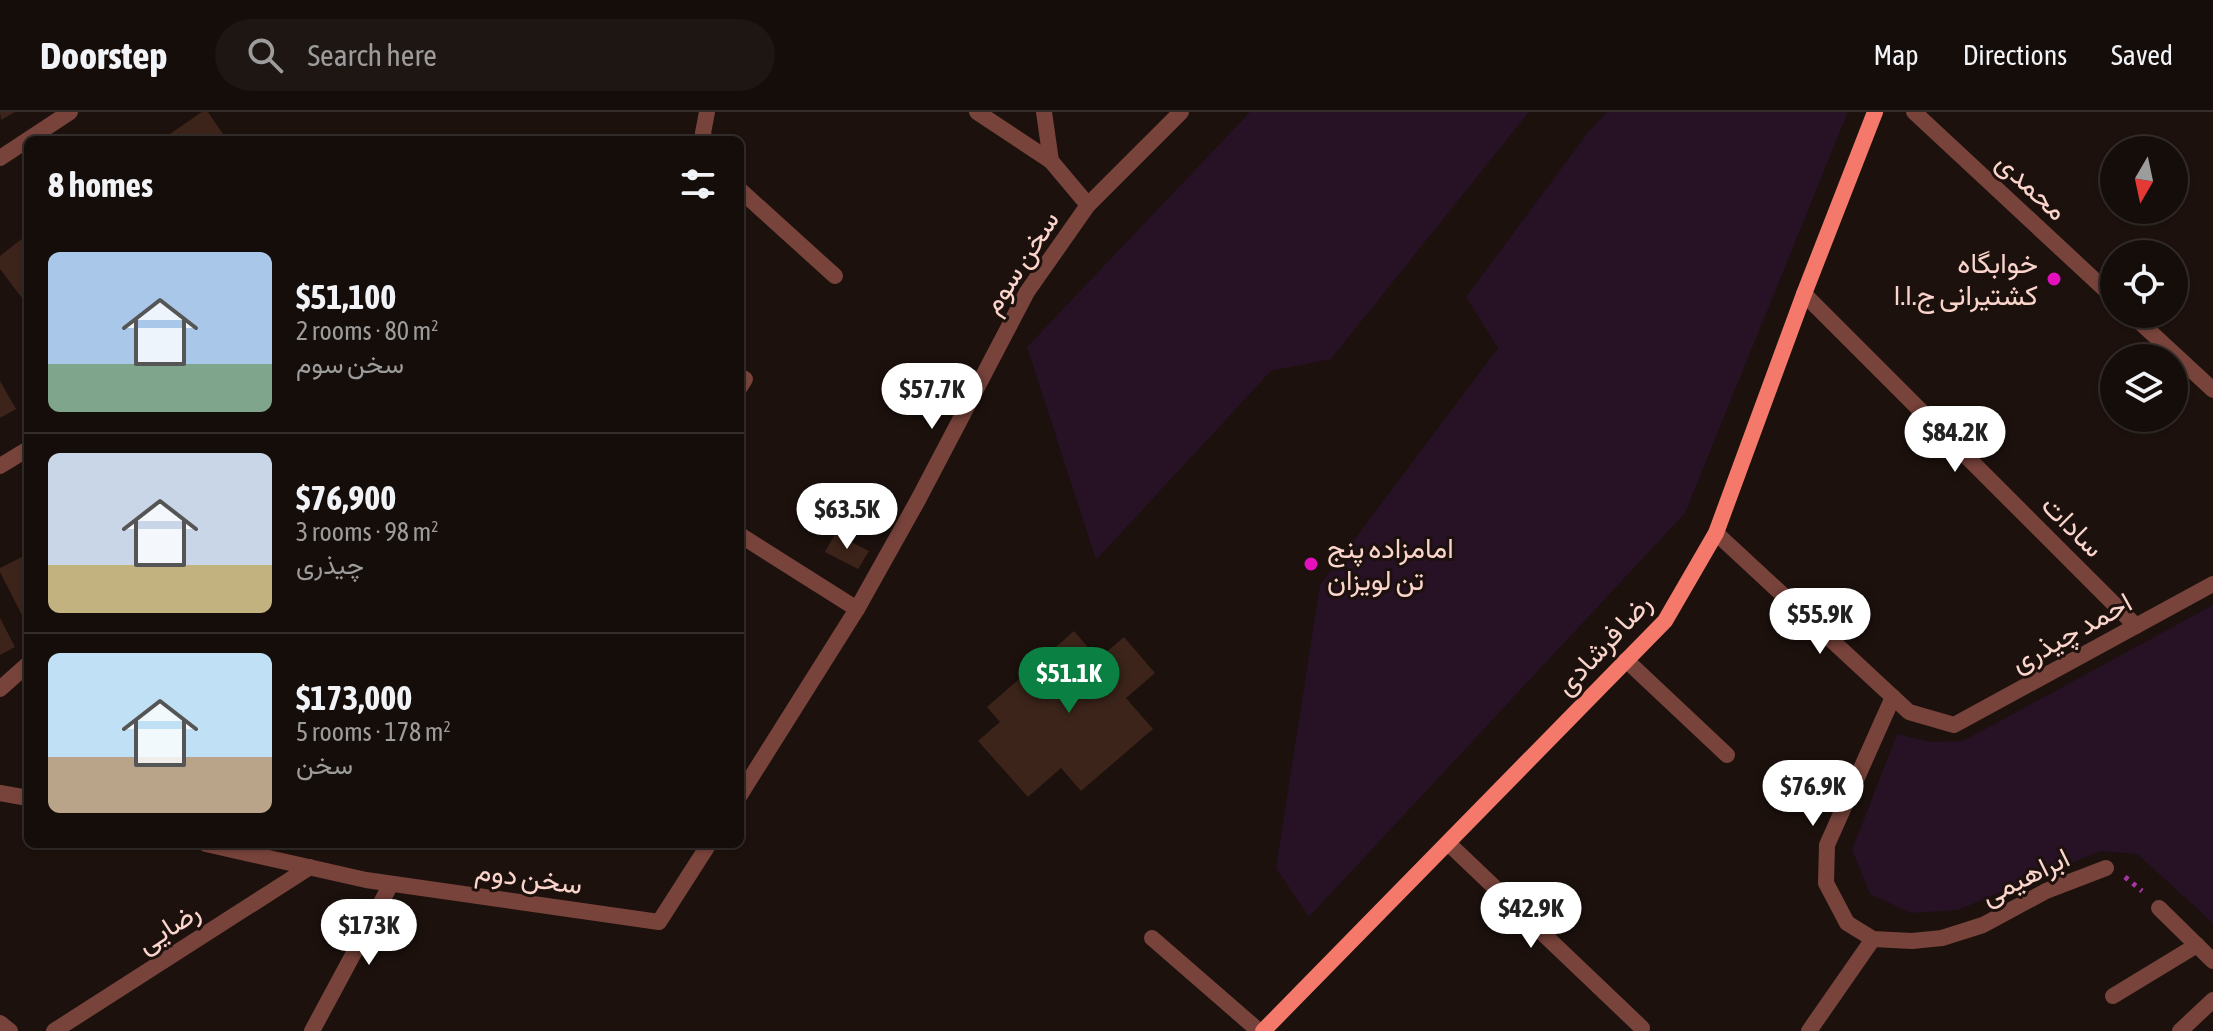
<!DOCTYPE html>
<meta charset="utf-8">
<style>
:root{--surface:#150d0a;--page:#1e1613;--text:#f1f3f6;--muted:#9d9c9c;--line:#342d2b;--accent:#0b8043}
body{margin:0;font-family:"Asap Condensed",Vazirmatn,sans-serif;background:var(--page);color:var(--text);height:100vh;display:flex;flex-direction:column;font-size:30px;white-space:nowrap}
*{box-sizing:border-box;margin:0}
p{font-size:26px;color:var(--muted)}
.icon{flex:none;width:44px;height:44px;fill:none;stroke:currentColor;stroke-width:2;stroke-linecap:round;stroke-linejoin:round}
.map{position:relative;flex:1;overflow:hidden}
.details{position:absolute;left:24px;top:24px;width:720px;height:712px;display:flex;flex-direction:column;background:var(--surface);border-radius:12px;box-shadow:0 2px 6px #0004,0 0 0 2px var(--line)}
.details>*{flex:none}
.needle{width:52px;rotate:189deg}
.tools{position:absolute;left:2100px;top:24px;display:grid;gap:16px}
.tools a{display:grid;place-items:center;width:88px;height:88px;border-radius:50%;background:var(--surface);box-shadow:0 2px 6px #0004,0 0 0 2px var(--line);font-size:40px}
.price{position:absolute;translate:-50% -68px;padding:0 18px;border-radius:28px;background:#fff;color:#222;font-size:26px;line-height:52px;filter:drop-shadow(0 2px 4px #0008)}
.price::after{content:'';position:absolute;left:50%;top:48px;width:24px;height:18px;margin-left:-12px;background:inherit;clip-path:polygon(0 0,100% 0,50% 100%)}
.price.current{background:var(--accent);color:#fff}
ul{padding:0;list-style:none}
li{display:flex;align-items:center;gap:24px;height:200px;padding:0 24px}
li+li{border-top:2px solid var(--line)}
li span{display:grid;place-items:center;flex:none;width:224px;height:160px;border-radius:12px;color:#555}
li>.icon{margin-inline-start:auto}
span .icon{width:96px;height:96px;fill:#fffc;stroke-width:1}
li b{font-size:34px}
h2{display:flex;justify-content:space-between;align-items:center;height:96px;padding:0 24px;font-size:34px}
header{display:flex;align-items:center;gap:48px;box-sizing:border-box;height:112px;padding:0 40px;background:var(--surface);border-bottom:2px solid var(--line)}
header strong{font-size:38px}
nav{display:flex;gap:44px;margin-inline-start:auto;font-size:28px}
.search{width:560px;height:72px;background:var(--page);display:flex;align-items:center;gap:20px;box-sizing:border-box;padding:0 28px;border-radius:44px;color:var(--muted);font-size:30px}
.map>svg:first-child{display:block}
.green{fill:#261125}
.building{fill:#3c241a}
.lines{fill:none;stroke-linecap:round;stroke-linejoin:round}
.path{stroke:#a635a3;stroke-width:5;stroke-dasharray:4 6;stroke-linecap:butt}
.minor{stroke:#78433b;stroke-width:16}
.secondary{stroke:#f4796a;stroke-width:16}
.poi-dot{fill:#e310bc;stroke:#1c110d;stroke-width:3}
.labels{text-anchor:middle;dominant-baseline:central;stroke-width:6;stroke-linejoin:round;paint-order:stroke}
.street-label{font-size:28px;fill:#fbd5cc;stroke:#1c110d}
.poi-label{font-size:28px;fill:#fbd5cc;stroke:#1c110d;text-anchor:end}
</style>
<header>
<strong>Doorstep</strong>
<div class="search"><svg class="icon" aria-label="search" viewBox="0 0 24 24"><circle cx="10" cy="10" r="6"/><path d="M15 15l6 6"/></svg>Search here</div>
<nav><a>Map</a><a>Directions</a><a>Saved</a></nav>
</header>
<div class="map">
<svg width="2213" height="919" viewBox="0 0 2213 919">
<rect width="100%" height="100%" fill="#1c110d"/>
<!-- green -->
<g class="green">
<path d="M1250,0H1529L1331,247L1271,259L1096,448L1027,235Z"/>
<path d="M1607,0H1848L1685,401L1309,805L1276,756L1320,473L1498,236L1466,185L1589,19Z"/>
<path d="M2213,493V811L2137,742L2101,739L1958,798L1911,801L1870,782L1852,738L1897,622L1931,630L1963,629Z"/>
</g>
<!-- building -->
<g class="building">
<path d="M0,0H15L1,8Z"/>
<path d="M202,0H208L227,28H161Z"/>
<path d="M28,122V194L0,157V144Z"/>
<path d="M0,269L16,297L0,306Z"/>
<path d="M835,422L869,439L858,457L825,440Z"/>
<path d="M28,442V515L0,460V456Z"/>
<path d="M0,506L15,535L0,543Z"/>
<path d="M1074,519L1098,547L1124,525L1155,561L1126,586L1153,617L1081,679L1061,656L1028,685L978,629L1000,610L987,595Z"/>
</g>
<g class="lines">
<!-- path -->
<path class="path" d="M2125,765L2142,779"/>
<!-- minor -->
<g class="minor">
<path d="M977,0L1051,49"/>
<path d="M1044,0L1051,49L1088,93"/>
<path d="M1914,0L2114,186"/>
<path d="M705,28L703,21L707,0"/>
<path d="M0,46L70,0"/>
<path d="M740,78L835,164"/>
<path d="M1804,182L2136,514"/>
<path d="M2131,202L2213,278"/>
<path d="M740,264L745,267L740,275"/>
<path d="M0,354L28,337"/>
<path d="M1716,421L1909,600L1954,613L2213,472"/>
<path d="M740,423L857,497"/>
<path d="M1626,548L1727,643"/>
<path d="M0,577L28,552"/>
<path d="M1893,585L1827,733L1826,771L1847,811L1873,827L1912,829L1942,826L1983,813L2046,779L2106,756"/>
<path d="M0,681L28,686"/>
<path d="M740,683L857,497L918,388L1027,180L1088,93L1181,0"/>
<path d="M1448,731L1642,916"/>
<path d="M206,732L366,768L659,810L709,732"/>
<path d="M2159,796L2213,849"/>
<path d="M1152,826L1259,919"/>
<path d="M2113,884L2197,833"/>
<path d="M0,911L10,919"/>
<path d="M54,919L310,755"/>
<path d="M312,919L391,772"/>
<path d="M1809,919L1873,827"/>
<path d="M2180,919L2213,888"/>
</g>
<!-- secondary -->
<path class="secondary" d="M1263,919L1665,509L1716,421L1804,182L1875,0"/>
</g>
<!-- markers -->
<g class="poi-dot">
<circle cx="2054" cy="167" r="8"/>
<circle cx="1311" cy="452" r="8"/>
</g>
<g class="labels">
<!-- street labels -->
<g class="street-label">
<text transform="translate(2032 74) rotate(43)">محمدی</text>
<text transform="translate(1020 150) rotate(-57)">سخن سوم</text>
<text transform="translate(2073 414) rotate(45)">سادات</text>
<text transform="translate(2071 520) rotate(-29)">احمد چیذری</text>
<text transform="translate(1603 532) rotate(-47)">رضا فرشادی</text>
<text transform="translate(2025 764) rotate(-26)">ابراهیمی</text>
<text transform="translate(529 765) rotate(8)">سخن دوم</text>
<text transform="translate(168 815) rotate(-33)">رضایی</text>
</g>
<!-- poi labels -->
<g class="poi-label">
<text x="2038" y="151">خوابگاه<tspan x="2038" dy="32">کشتیرانی ج.ا.ا</tspan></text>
<text x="1327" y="436" text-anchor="start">امامزاده پنج<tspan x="1327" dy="32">تن لویزان</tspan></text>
</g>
</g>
</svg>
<div class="tools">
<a><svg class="needle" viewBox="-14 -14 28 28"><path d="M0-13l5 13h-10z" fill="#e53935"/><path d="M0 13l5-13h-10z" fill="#9d9c9c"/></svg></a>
<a><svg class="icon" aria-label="locate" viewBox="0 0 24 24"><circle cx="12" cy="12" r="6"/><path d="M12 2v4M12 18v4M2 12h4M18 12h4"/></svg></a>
<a><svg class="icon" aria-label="layers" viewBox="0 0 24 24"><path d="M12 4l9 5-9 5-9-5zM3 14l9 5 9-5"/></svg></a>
</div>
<b class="price" style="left:932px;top:319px">$57.7K</b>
<b class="price" style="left:1955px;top:362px">$84.2K</b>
<b class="price" style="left:847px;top:439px">$63.5K</b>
<b class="price" style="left:1820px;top:544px">$55.9K</b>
<b class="price current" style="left:1069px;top:603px">$51.1K</b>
<b class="price" style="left:1813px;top:716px">$76.9K</b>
<b class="price" style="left:1531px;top:838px">$42.9K</b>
<b class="price" style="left:369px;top:855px">$173K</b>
<section class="details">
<h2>8 homes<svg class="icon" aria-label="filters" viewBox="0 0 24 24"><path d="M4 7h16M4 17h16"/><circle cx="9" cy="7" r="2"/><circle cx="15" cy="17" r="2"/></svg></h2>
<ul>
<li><span style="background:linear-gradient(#a9c7e8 70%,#7fa58c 0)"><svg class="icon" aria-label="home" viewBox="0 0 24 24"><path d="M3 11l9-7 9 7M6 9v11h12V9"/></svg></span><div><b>$51,100</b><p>2 rooms · 80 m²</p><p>سخن سوم</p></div></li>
<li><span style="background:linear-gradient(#c9d6e8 70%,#c2b280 0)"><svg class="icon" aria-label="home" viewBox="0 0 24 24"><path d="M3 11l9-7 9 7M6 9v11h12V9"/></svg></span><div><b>$76,900</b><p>3 rooms · 98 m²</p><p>چیذری</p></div></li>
<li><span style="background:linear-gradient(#bfe0f5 65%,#b9a48a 0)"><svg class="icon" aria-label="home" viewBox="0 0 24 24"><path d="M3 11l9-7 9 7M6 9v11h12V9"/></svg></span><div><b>$173,000</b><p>5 rooms · 178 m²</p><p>سخن</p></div></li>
</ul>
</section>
</div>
